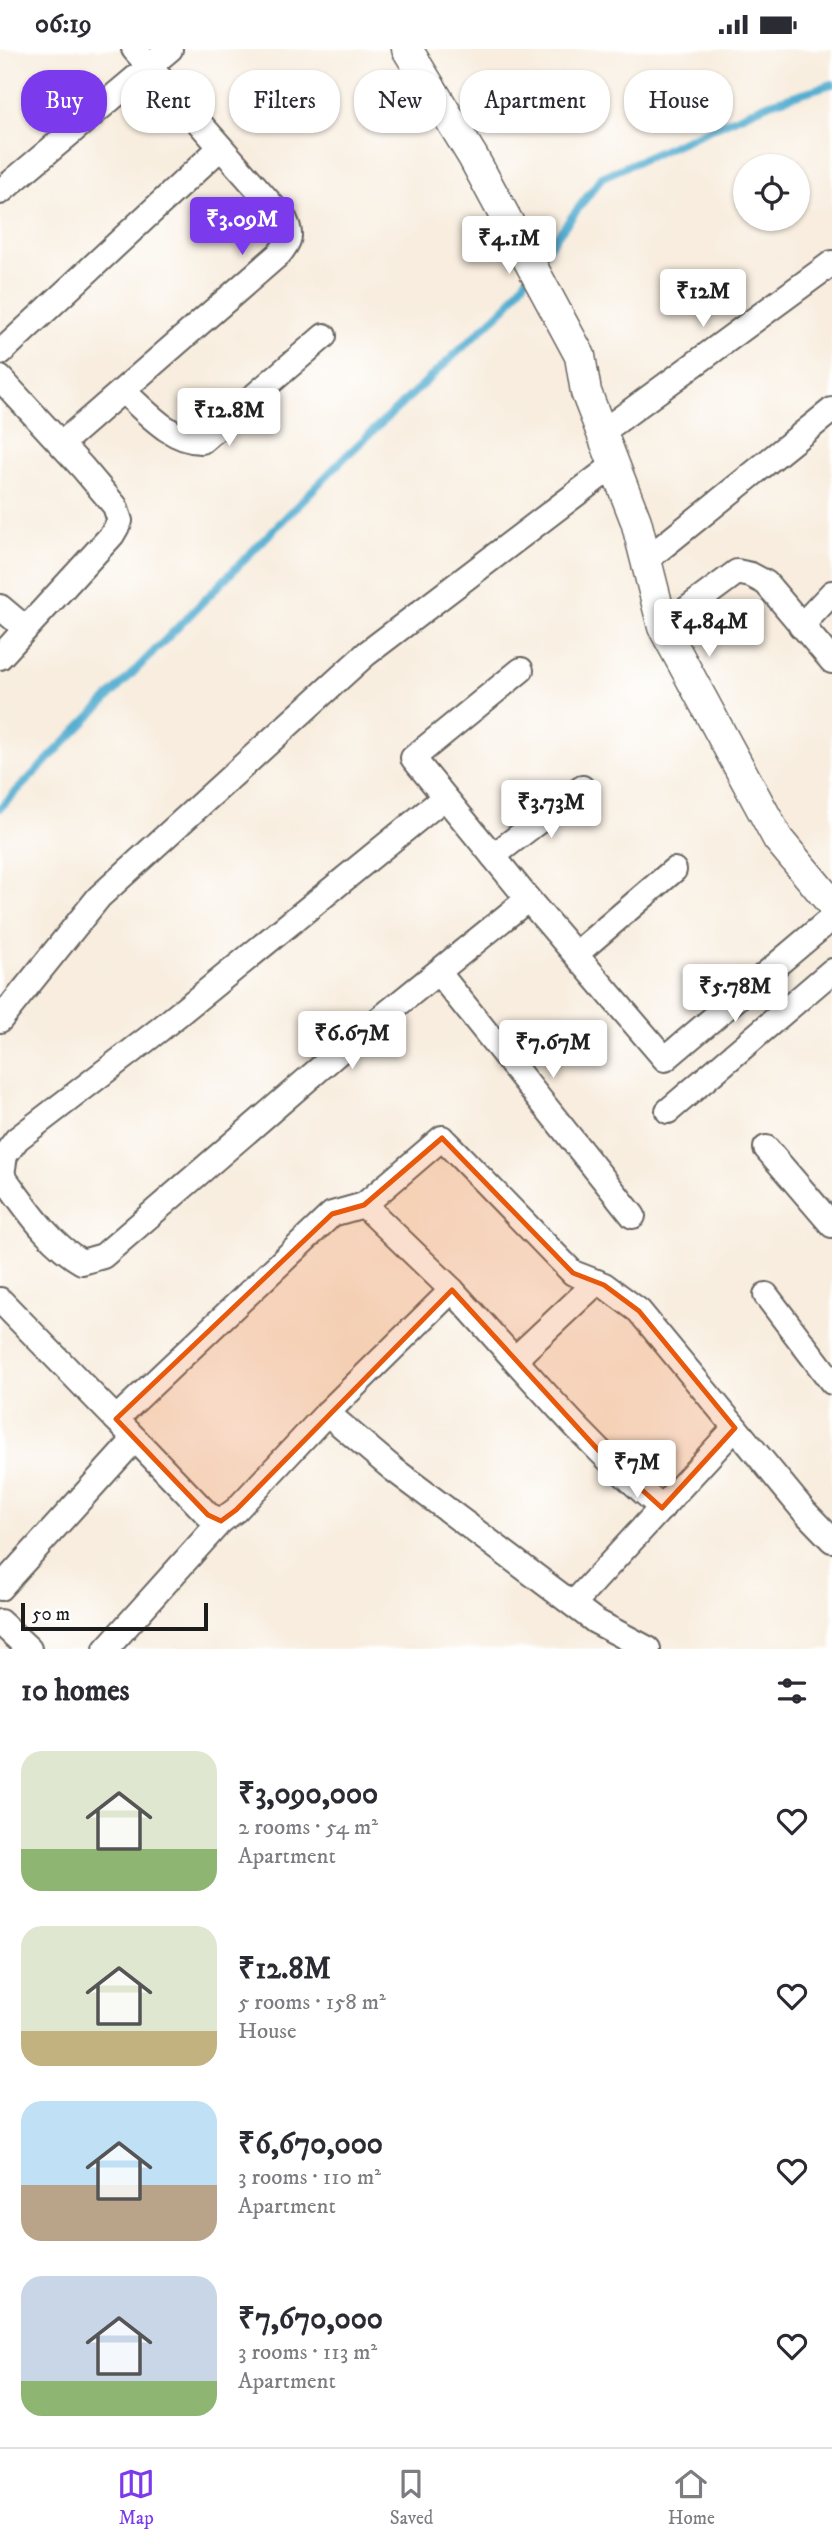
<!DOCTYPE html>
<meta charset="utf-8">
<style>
:root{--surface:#fff;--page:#f2f2f3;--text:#2b2b33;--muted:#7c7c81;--line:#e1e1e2;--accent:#7c3aed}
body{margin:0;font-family:"IM FELL DW Pica",serif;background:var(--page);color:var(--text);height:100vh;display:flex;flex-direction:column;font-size:26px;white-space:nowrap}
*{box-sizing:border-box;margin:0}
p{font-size:23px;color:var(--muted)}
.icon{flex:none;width:38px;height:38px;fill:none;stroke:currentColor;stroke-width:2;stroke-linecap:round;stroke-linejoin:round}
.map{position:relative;height:1600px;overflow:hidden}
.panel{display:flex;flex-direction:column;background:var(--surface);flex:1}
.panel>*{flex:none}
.banner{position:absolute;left:21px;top:21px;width:791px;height:63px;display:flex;gap:14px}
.fabs{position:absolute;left:733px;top:105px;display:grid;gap:14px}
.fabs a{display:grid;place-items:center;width:77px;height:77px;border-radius:50%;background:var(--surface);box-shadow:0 2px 5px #0004;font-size:35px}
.scale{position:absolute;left:21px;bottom:18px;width:187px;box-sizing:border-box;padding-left:7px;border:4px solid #1c1c1c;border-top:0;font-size:19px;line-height:24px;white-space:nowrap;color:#1c1c1c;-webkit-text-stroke:5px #fff;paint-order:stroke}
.price{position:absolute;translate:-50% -60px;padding:0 16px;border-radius:7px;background:#fff;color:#222;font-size:23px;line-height:46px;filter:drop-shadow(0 2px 4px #0008)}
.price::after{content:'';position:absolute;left:50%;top:42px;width:21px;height:16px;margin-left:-10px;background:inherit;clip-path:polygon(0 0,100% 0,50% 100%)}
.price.current{background:var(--accent);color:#fff}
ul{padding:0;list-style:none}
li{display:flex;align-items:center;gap:21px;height:175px;padding:0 21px}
li span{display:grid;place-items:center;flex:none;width:196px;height:140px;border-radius:21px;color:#555}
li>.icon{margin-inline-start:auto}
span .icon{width:84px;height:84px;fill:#fffc;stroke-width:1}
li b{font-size:30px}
h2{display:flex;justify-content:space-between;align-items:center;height:84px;padding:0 21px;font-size:30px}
.tag{padding:0 24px;border-radius:28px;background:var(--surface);box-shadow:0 2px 5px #0004;font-size:24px;line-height:63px}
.tag.current{background:var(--accent);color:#fff}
.status{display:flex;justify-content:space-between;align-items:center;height:49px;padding:0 35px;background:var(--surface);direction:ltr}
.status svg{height:19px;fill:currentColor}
.menu{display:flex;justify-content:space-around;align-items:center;height:98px;border-top:2px solid var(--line);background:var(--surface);font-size:19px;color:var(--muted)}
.menu a{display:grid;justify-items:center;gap:4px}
.menu .current{color:var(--accent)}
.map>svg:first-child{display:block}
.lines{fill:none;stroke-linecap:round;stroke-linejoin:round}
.stream{stroke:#52add0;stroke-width:8}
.minor-casing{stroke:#696560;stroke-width:28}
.tertiary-casing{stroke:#696560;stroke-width:33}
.minor{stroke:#fff;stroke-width:24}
.tertiary{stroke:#fff;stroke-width:30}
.marked{fill:#e8590c;fill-opacity:0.2;stroke:#e8590c;stroke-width:5;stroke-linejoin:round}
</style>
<div class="status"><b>06:19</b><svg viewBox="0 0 49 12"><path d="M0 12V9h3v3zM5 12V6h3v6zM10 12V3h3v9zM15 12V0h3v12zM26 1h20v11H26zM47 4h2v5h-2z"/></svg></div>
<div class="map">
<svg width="832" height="1600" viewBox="0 0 832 1600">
<rect width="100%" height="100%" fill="#fff"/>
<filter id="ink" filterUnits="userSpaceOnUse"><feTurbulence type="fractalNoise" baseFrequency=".0143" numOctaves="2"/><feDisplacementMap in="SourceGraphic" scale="14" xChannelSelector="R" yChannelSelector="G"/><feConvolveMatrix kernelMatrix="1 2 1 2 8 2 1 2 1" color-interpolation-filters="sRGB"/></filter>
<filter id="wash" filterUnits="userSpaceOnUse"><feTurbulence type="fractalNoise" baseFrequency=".00686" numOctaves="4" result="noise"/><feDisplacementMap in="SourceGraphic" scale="28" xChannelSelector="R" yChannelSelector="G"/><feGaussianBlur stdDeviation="1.57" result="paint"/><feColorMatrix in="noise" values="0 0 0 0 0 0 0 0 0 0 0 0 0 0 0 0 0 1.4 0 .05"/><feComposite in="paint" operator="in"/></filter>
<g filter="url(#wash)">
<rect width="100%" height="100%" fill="#f8edde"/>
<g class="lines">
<!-- stream -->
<g class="stream">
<path d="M536,215L602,128L770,54L832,35"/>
<path d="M0,759L346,407L507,257L529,226"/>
</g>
</g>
</g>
<g filter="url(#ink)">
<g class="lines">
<!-- minor casing -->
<g class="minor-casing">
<g id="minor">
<path d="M0,143L170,0"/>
<path d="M0,304L220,99"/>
<path d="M0,329L83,419L115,457L120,472L112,486L0,608"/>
<path d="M123,342C145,361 171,393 202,392L324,287"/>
<path d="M601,384L832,214"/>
<path d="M61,395L279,205C290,192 292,186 285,171L134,0"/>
<path d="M646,511L832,361"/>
<path d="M0,558L25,579"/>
<path d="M801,577L832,544"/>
<path d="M663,578L737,523L751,526L766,534L832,612"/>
<path d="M445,748L159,981L17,1090L5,1106L2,1126C25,1157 48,1194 82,1213L103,1207L339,1003L528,850L413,709L521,621"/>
<path d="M493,807L582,739"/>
<path d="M528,850L665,1010L832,869"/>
<path d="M576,905L674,821"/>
<path d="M438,923L633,1167"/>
<path d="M0,971L99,848L366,605L614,416"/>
<path d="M668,1062L832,922"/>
<path d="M766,1099L832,1176"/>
<path d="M452,1241C520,1315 584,1394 662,1459"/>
<path d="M766,1246L832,1333"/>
<path d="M0,1251L116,1370L332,1165L364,1156L442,1089L573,1224L604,1236L639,1262L804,1462L832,1491"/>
<path d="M515,1310L597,1233"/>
<path d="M327,1364L452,1241L364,1156"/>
<path d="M116,1370L208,1466L221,1472L236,1461L327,1364L393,1420L595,1572L648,1600"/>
<path d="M0,1539L135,1390"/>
<path d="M573,1555L735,1379"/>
<path d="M0,1573L29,1600"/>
<path d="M106,1600L221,1472"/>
</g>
</g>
<!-- tertiary casing -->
<g class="tertiary-casing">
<path id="tertiary" d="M407,0L473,108L580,307L586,343L636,472L663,578L778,790L832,855"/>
</g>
<!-- minor -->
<use href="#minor" class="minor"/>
<!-- tertiary -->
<use href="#tertiary" class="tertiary"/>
</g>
</g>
<!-- marked area -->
<path class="marked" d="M442,1089L573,1224L604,1236L639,1262L735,1379L662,1459L599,1402L452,1241L236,1461L221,1472L208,1466L116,1370L332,1165L364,1156Z"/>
</svg>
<div class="fabs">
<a><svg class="icon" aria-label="locate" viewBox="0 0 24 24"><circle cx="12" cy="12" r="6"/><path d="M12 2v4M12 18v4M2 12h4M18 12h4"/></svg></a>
</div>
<div class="scale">50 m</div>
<b class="price current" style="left:242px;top:208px">₹3.09M</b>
<b class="price" style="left:509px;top:227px">₹4.1M</b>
<b class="price" style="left:703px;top:280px">₹12M</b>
<b class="price" style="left:229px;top:399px">₹12.8M</b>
<b class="price" style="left:709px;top:610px">₹4.84M</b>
<b class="price" style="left:551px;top:791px">₹3.73M</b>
<b class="price" style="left:735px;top:975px">₹5.78M</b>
<b class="price" style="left:352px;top:1022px">₹6.67M</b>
<b class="price" style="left:553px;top:1031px">₹7.67M</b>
<b class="price" style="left:637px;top:1451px">₹7M</b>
<div class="banner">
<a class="tag current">Buy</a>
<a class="tag">Rent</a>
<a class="tag">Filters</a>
<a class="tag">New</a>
<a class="tag">Apartment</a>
<a class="tag">House</a>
</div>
</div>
<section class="panel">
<h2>10 homes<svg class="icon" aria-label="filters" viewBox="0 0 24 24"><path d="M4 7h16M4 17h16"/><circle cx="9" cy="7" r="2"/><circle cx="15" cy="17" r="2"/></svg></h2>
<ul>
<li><span style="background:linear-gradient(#dfe7d0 70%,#8fb573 0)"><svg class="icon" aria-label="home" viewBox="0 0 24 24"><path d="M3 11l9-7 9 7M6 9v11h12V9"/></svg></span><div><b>₹3,090,000</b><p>2 rooms · 54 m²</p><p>Apartment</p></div><svg class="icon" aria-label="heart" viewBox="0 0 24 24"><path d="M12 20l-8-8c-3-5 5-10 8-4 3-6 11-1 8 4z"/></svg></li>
<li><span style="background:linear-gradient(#dfe7d0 75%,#c2b280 0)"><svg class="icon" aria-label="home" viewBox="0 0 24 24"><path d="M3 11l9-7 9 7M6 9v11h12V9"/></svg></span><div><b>₹12.8M</b><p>5 rooms · 158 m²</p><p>House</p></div><svg class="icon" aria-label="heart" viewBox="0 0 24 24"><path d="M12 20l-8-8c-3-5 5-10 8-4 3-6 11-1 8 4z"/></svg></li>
<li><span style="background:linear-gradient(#bfe0f5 60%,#b9a48a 0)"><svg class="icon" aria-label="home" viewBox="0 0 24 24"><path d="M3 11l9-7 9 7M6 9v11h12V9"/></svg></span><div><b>₹6,670,000</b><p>3 rooms · 110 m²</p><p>Apartment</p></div><svg class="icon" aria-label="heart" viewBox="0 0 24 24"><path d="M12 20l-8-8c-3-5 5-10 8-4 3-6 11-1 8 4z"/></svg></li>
<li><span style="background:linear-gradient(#c9d6e8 75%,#8fb573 0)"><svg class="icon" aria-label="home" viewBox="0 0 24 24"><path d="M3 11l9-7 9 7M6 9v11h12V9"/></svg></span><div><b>₹7,670,000</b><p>3 rooms · 113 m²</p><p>Apartment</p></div><svg class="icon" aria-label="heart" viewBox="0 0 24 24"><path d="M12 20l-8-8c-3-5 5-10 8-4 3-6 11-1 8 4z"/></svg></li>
</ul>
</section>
<nav class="menu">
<a class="current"><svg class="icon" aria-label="map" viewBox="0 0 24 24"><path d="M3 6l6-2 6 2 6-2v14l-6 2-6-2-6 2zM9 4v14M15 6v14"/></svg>Map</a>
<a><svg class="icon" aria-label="saved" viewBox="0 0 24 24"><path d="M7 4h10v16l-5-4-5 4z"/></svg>Saved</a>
<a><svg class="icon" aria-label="home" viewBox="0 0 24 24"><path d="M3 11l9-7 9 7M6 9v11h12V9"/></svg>Home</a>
</nav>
